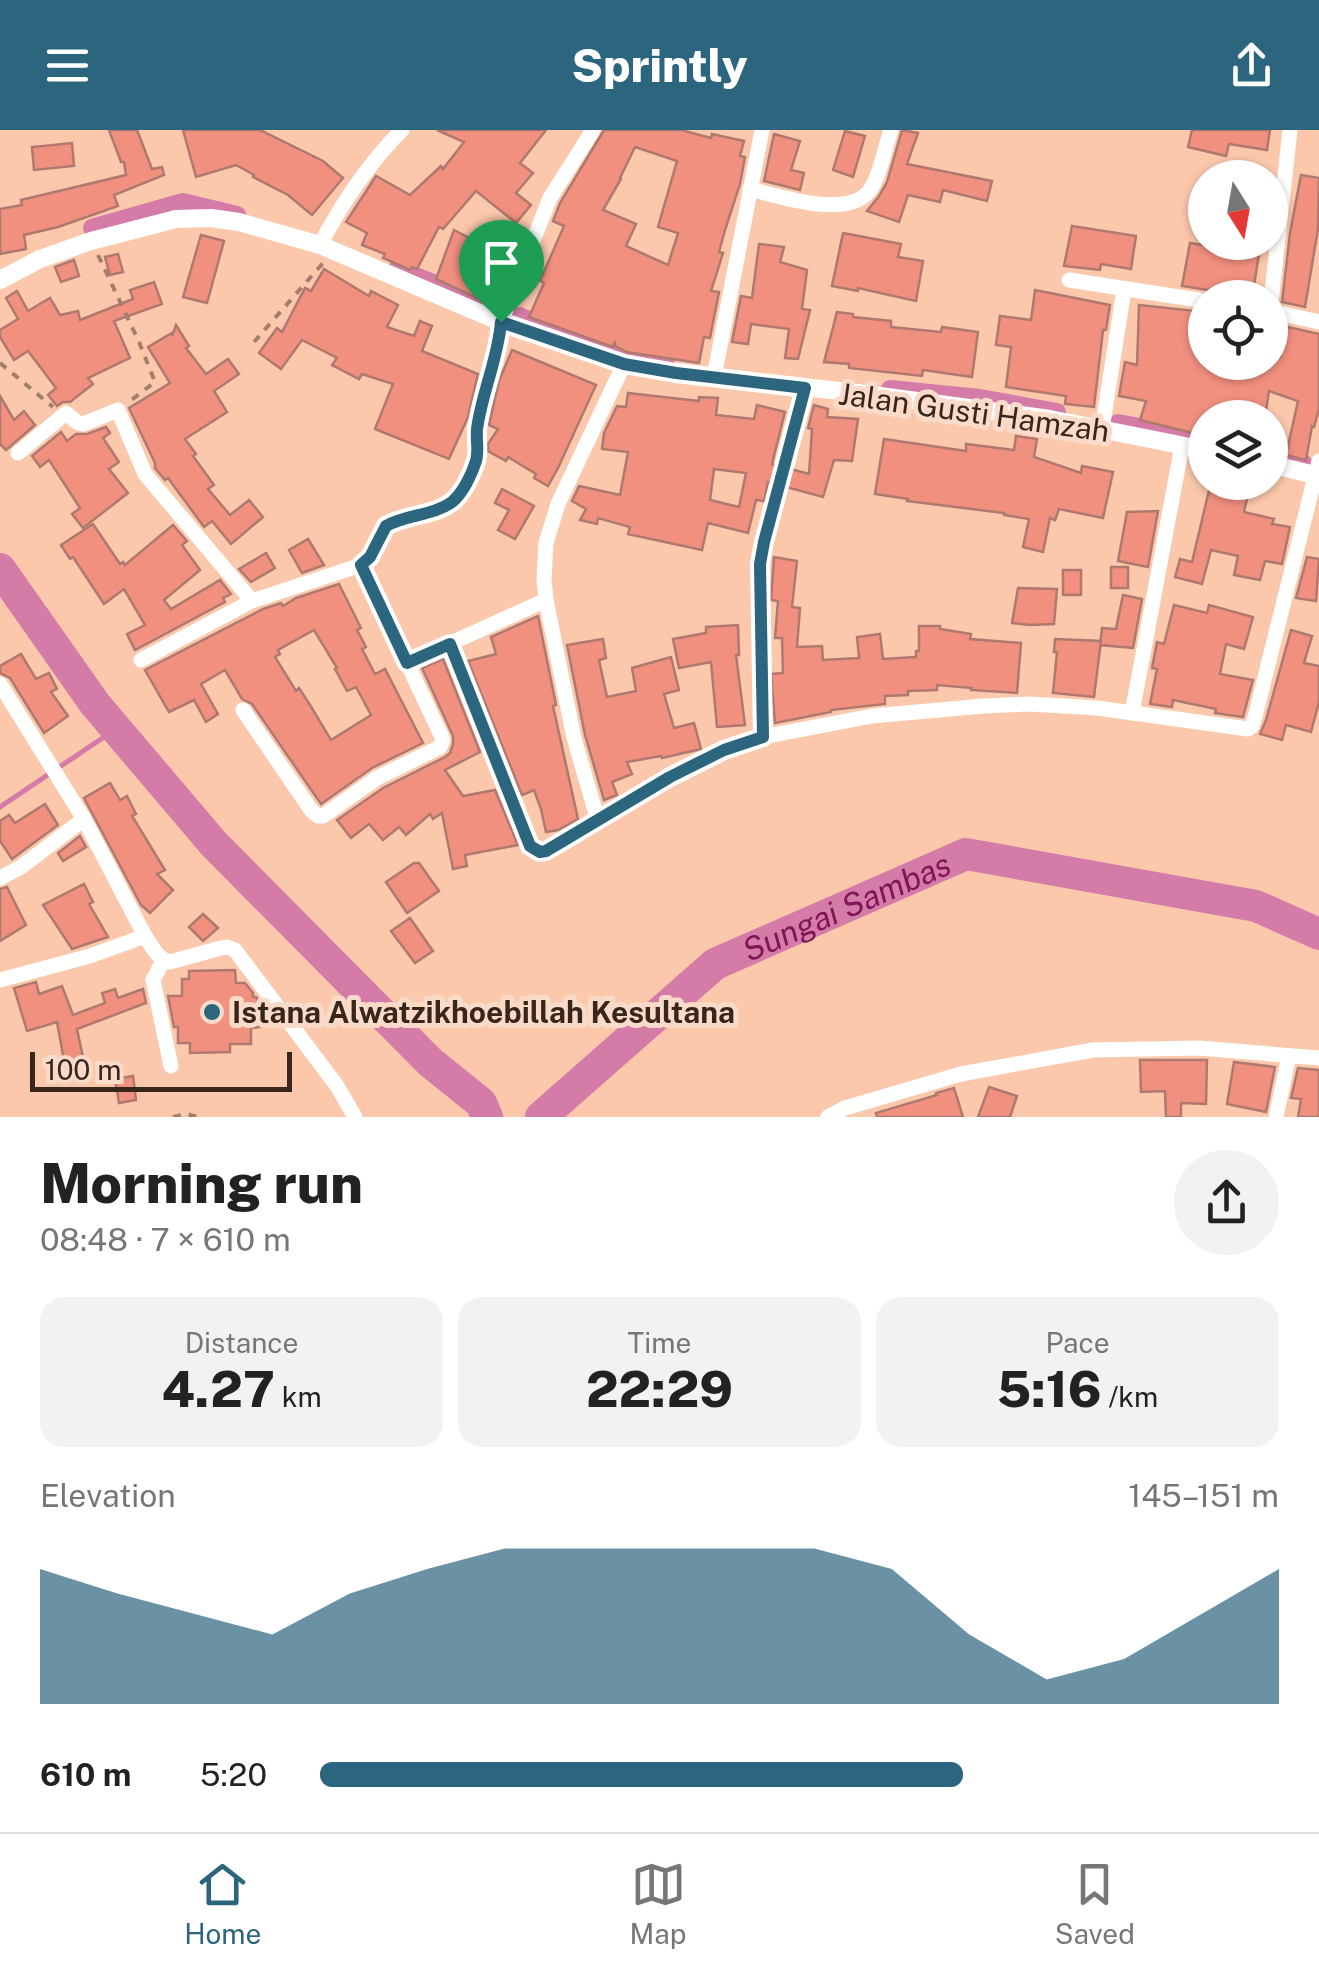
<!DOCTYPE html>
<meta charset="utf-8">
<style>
body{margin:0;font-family:"Public Sans",sans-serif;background:#f2f2f2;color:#222;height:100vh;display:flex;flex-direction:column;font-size:38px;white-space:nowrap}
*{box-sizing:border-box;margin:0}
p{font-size:32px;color:#767676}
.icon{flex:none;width:55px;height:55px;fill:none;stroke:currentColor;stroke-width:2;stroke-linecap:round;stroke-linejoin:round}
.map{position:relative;height:987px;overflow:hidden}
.drawer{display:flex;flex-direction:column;background:#fff;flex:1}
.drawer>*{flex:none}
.needle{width:65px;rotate:169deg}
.fabs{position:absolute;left:1188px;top:30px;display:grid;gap:20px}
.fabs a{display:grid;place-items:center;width:100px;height:100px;border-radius:50%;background:#fff;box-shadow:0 2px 8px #0004;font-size:50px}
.scale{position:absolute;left:30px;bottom:25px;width:262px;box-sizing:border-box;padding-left:10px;border:5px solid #39261b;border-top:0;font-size:28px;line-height:35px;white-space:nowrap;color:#39261b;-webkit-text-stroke:8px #fadac9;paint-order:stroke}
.pin{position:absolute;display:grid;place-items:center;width:85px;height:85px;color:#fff;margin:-102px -42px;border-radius:50% 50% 50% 0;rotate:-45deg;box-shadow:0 0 10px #0007}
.pin .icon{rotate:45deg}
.round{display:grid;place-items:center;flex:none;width:105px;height:105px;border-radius:52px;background:#f2f2f2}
.overview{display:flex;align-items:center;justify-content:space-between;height:170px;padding:0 40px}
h1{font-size:55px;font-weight:800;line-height:75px}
.metrics{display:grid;grid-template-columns:repeat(3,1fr);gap:15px;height:170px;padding:10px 40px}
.metrics div{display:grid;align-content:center;border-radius:25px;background:#f2f2f2;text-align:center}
.metrics b{font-size:50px;font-weight:800}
.metrics small{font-size:28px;font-weight:400}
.metrics p{font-size:28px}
.chart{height:280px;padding:20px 40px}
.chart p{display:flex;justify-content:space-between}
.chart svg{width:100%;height:180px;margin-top:10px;fill:#2c657e;opacity:.7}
ul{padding:0 40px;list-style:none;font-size:32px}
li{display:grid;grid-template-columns:160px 120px 1fr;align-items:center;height:75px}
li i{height:25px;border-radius:12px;background:#2c657e}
header{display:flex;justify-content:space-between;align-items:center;height:130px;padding:0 40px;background:#2c657e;color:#fff;font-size:45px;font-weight:800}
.menu{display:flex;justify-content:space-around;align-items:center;height:140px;border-top:2px solid #e0e0e0;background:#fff;font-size:28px;color:#767676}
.menu a{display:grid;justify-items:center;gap:5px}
.menu .current{color:#2c657e}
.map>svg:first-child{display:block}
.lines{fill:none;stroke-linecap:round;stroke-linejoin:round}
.stream{stroke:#d47ba7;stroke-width:5}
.canal{stroke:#d47ba7;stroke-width:18}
.river{stroke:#d47ba7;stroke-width:32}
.building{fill:#f29080;stroke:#af796f;stroke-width:2.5;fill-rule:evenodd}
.path{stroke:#a37e6a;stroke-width:4;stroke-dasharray:8 8;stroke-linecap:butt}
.minor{stroke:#fff;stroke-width:15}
.tertiary{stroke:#fff;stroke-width:18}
.route-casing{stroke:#fff;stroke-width:20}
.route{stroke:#2c657e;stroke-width:12}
.poi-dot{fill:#2c657e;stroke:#fadac9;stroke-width:4}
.labels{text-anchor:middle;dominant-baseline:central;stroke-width:10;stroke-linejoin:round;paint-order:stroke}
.street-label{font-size:30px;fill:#39261b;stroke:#fadac9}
.poi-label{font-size:30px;font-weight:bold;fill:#39261b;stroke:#fadac9;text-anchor:start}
.water-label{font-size:32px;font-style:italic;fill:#801656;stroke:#fadac9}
</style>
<header><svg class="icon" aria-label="menu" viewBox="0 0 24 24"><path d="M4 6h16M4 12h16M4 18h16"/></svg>Sprintly<svg class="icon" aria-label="share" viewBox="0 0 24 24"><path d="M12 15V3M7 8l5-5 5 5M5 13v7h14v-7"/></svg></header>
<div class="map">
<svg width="1319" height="987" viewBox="0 0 1319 987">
<rect width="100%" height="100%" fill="#fbc8ac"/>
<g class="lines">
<polyline class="stream" points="0,677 116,599"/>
<g class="canal">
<polyline points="92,98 183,72 237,85"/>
<polyline points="397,139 492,176"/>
<polyline points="519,186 549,198 666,234"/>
<polyline points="890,259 980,268 1057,282"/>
<polyline points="1118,293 1205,309"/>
<polyline points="1270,324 1303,333"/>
</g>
<g class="river">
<polyline points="0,439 95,574 213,713 430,932 481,973 487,987"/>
<path id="s1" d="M541,987L715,834L966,724L1256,776L1319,804"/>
</g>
</g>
<g class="building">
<polygon points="109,0 137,0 152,39 162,37 164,45 114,65 118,76 58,97 24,105 26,119 0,124 0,79 22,75 21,70 126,45 124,32 121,32"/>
<polygon points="183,0 260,0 323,31 343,48 312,85 288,65 253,47 254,45 236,35 196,47"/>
<polygon points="437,0 546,0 520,33 533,43 516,63 531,75 516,93 476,61 443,99 439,97 417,139 412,137 410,140 383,128 385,124 362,115 367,103 346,92 376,46 410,65 441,36 443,39 464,12"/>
<path d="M604,0H681L711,8L712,4L744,11L740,26L745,27L740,54L725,100L719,122L723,123L711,161L719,162L710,208L704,207L699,233L627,222L615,216V211L613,217L529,187L544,153L540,151L564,96L553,91L560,73ZM635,17L677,31L658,97L678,103L668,135L626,116L636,94L603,80L621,49L620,48Z"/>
<polygon points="902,0 918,3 907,34 992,51 987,71 943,60 940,72 908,65 899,92 867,81 879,66 887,52"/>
<polygon points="1192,0 1270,0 1267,20 1229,14 1226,26 1188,17"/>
<polygon points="845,1 865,6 853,47 833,40"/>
<polygon points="774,4 800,11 791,40 804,43 800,60 764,51"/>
<polygon points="72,13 74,36 34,40 32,17"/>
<polygon points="1301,45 1319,48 1318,99 1305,177 1282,172 1290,103"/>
<polygon points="1072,96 1136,106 1131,139 1101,134 1100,140 1064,136"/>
<polygon points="454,100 481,114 479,118 510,129 492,175 436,149"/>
<polygon points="843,103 901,114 898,127 923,131 916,171 858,158 858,161 832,156"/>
<polygon points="201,105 224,111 207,173 183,167"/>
<polygon points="1224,112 1261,112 1252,168 1216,168 1208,160 1182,156 1190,113 1223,118"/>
<polygon points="759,114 784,117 780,132 807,140 802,179 810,180 798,229 785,228 789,199 751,194 748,214 732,212 741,166 752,168"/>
<polygon points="118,124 123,142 110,145 105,127"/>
<polygon points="74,130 79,146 61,152 55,137"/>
<polygon points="324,139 369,166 371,161 398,175 387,197 414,206 420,191 432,196 422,221 478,244 468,287 449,329 375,299 393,254 362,244 359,249 332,235 337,228 302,210 281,239 259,223 277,198 282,202 305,158 311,161"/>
<polygon points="154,152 162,174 114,191 130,228 88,248 93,254 70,272 63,272 57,276 48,265 56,258 28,221 14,230 0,207 0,200 18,189 6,168 17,161 28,181 50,168 60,185 78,181 80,190 133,169 130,160"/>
<polygon points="1035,160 1110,175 1106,200 1103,200 1094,277 1065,274 1066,266 1006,257 1011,217 996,215 1000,186 1031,190"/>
<polygon points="1139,175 1205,182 1205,232 1237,232 1257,237 1258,232 1270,232 1270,225 1280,227 1288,197 1319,204 1319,279 1314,297 1312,296 1306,330 1286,325 1298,271 1269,261 1265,288 1221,288 1205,284 1205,306 1140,290 1146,271 1119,266 1125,232 1137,235"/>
<polygon points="837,182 853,184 853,187 891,191 891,197 941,202 942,197 978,202 972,247 923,240 922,246 849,238 849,234 824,232"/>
<polygon points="176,195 189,216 186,218 206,244 228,229 239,244 214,261 227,282 185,309 196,324 193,326 214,355 208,359 230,385 249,370 263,387 231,414 212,391 204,397 168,348 165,350 155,338 155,333 129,278 170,253 148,217 172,203 172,206"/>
<polygon points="512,220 596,255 558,338 548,356 534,348 536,344 508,327 506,331 488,321 488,314 498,299 489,295 499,251"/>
<path d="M628,263L699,271V267L718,268L716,285L754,289L757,275L785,282L772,334L809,344L812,299L808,298L814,275L828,279L827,287L858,289L852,331L834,330L823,367L768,352L764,371L756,370L748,403L708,393L702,420L628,404L630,397L598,388L597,394L580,390L586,379L572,371L579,356L620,365L628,322L602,319L604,303L617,276L626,277ZM714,339L746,343L739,377L710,370Z"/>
<polygon points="0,266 14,290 24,281 35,295 6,320 0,314"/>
<polygon points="106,297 110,303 103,308 119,332 109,339 128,363 83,398 72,384 80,378 49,330 40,337 32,326 61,302 67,311 76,304 87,304"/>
<polygon points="1016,306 1037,309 1034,327 1081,343 1082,336 1113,342 1103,388 1059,379 1055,390 1050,388 1043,422 1023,417 1029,389 1004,385 1004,383 907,371 908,369 875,364 884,309 966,321 966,314 1014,320"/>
<polygon points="1211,352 1233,352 1250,356 1244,382 1274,389 1272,394 1290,397 1282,434 1265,431 1260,450 1234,445 1238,426 1211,420 1202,454 1175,447 1180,429 1192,432"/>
<polygon points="502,359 534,376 515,409 498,400 509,380 495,373"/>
<polygon points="1158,381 1148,437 1118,431 1127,382"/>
<polygon points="93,394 120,434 123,432 125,435 173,395 187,411 182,415 200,440 164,470 171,479 220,450 231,464 223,468 225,472 135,520 127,504 145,495 124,459 104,474 73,427 70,429 61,415"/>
<polygon points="308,409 324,435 302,443 289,420"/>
<polygon points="266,423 275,438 251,452 239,439"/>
<polygon points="774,427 797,431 792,477 800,478 797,517 822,516 823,530 859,528 857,507 880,504 883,529 916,527 916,521 919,521 919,496 940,496 940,499 971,504 970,509 1021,513 1017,563 971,560 972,558 937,555 937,560 908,561 908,565 885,566 885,574 831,580 831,582 775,593 771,544 783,543 782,508 775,508 778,471 771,470"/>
<polygon points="1307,427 1319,429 1316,471 1296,468"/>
<rect x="1111" y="437" width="17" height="21"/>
<rect x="1063" y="440" width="18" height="25"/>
<path d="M339,454L361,498L357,500L366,517L362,519L375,544L385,539L423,613L372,638L321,674L252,574L242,569L225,540L201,554L218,584L206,592L194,570L169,582L145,540L263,479L281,473L283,476L296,468ZM314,500L337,538L335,539L347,561L356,557L371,585L331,610L310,575L299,558L296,561L275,527L280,524L278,520Z"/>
<polygon points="1018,458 1057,459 1054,494 1030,495 1012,493"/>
<polygon points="1123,465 1142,469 1133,518 1100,515 1102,498 1116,499"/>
<polygon points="1174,475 1207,483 1209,475 1253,487 1244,519 1226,514 1220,544 1253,550 1243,587 1215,583 1216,579 1173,570 1172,577 1150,574 1157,539 1152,538 1157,512 1164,514"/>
<polygon points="538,486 556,575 553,576 578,689 558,700 546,702 541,679 534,660 522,665 468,531 496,524 491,507"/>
<polygon points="738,495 739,525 736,525 745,595 717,597 711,532 679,538 673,509 706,503 706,497"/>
<polygon points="1291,500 1312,506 1304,533 1319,536 1319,572 1311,602 1286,595 1282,610 1260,604 1266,590"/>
<polygon points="603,509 606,528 599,530 607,567 636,561 632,538 671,527 679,560 664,564 674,598 694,593 701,619 662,628 661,626 627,632 632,644 612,652 617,665 604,670 585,605 567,515"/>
<polygon points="1055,509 1101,511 1094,567 1053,563 1057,522 1054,522"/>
<polygon points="21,524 36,549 49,543 57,559 51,562 68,586 44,603 10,548 0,543 0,536"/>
<polygon points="443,529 480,622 445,640 463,666 495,660 518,715 465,725 467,736 453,739 442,683 433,689 430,684 406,705 399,697 383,710 369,694 351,708 337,690 383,658 445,627 450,623 453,614 453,606 422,538"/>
<polygon points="110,653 120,670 127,666 136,684 132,686 165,740 157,744 173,760 150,783 141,775 84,668"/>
<polygon points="45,674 58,695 12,729 0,711 0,691 9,685 15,693"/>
<polygon points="80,706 86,717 63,731 58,723"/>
<polygon points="414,733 419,733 439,761 407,783 386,752"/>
<polygon points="84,754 93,772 89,774 108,807 72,819 43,775"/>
<polygon points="7,757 26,795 0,811 0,759"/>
<polygon points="203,784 218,798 203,811 189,797"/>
<polygon points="410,788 433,821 415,833 391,801"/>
<polygon points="235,840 236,853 245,853 253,863 253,867 256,867 260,872 260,897 251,898 251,914 230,914 230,922 190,923 190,913 178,913 178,897 174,897 168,866 182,866 182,849 189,849 189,841"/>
<polygon points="36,852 39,864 62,856 73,885 105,873 102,863 115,859 118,868 143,859 146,873 77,899 84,932 65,936 57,892 27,901 14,858"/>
<polygon points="1140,930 1207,930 1206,974 1181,973 1181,987 1166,987 1165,961 1141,962"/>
<polygon points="1234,932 1275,937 1266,982 1227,974"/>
<polygon points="1298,938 1319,940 1319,987 1298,987 1301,969 1291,968"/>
<polygon points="133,946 136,970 119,973 115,949"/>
<polygon points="989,957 1017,966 1010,987 978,987"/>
<polygon points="954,958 963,987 877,987 876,983 937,965 936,963"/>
</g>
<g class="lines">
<g class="path">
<polyline points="98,125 139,212 155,252 130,271"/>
<polyline points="254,212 323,133"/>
<polyline points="0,233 53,277"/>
<polyline points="763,592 760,434 764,413 801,272"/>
<polyline points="173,987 187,984 197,987"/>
</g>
<g class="minor">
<path d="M750,59C778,66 849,90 870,60C880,46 885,17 891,0"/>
<path d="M320,115C342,73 369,33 402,0"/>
<polyline points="1069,150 1205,171"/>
<polyline points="1270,181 1290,0"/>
<polyline points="1270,181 1319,192"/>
<polyline points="714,247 762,0"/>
<polyline points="1102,299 1124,160"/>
<polyline points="18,323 66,283 78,293 83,294 118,280 145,344 252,471"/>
<polyline points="449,514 530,716 540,722 598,691 670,647 724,620 763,607 872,586 984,576 1030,574 1097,578 1248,599 1252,596 1255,587 1319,331"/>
<polyline points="141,530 252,471 361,435 370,427 386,396 445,376 454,370 461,362 477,328 477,297 489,246 499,216 501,192 550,68 593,0"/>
<polyline points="407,533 546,470"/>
<polyline points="0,554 84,689 145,806 90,826 0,850"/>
<polyline points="243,580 311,680 318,686 323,686 377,648 440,617 443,610 441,605 361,435"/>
<polyline points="1132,583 1182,316"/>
<polyline points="598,691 574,608 546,470 544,449 546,413 558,374 624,234"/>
<polyline points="0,748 21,737 84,689"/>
<path d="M145,806C152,816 157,829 170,832L221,818L227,817L235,820L337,956L355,987"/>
<polyline points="163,831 153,850 171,936"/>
<polyline points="828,987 845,978 961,944 1093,920 1199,918 1319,928"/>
<polyline points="1276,987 1289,926"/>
</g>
<g class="tertiary">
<polyline points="0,150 40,129 91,111 176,89 211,88 239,92 320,115 501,192 624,234 676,243 858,263 1050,289 1205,320"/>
<polyline points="1270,334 1319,346"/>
</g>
</g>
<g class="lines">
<defs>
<path id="route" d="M501,192L624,234L676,243L805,258L764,412L760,434L763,607L724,620L670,647L546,721L540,722L530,716L450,514L407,533L361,435L370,427L386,396C407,384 433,386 452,372C463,363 472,344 476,331C479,321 476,310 477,299C482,262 498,229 501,192Z"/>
</defs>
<use href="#route" class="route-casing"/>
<use href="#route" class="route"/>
</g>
<circle class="poi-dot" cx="212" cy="882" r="10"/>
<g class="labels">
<g class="street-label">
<text transform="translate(974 282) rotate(8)">Jalan Gusti Hamzah</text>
</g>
<g class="poi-label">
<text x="232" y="882">Istana Alwatzikhoebillah Kesultana</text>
</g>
<g class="water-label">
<text stroke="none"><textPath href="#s1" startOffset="375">Sungai Sambas</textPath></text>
</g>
</g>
</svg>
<div class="fabs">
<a><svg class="needle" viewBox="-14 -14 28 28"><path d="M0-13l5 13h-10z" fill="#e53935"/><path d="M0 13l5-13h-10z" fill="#767676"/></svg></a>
<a><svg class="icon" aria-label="locate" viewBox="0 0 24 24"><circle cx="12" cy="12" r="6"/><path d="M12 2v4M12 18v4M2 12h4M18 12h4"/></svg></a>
<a><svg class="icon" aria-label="layers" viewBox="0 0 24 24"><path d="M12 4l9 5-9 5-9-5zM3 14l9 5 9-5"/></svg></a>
</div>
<div class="scale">100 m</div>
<div class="pin" style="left:501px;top:192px;background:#1e9e55"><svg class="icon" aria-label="arrive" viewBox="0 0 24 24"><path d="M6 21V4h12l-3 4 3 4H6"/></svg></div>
</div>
<section class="drawer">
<div class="overview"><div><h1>Morning run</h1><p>08:48 · 7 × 610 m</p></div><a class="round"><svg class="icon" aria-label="share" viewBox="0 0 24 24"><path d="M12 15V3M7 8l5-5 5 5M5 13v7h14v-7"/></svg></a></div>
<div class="metrics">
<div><p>Distance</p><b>4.27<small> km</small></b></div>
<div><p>Time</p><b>22:29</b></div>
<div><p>Pace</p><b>5:16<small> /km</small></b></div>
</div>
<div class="chart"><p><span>Elevation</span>145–151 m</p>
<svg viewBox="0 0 160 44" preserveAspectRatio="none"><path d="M0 44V11L10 17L20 22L30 27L40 17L50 11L60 6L70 6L80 6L90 6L100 6L110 11L120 27L130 38L140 33L150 22L160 11V44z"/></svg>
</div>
<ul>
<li><b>610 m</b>5:20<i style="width:67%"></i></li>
</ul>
</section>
<nav class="menu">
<a class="current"><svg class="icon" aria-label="home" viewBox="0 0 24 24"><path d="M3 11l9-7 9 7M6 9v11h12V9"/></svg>Home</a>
<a><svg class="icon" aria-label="map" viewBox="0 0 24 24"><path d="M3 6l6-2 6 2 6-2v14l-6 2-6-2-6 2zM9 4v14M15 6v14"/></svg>Map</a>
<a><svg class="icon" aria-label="saved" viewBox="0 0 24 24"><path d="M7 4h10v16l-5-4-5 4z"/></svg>Saved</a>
</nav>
